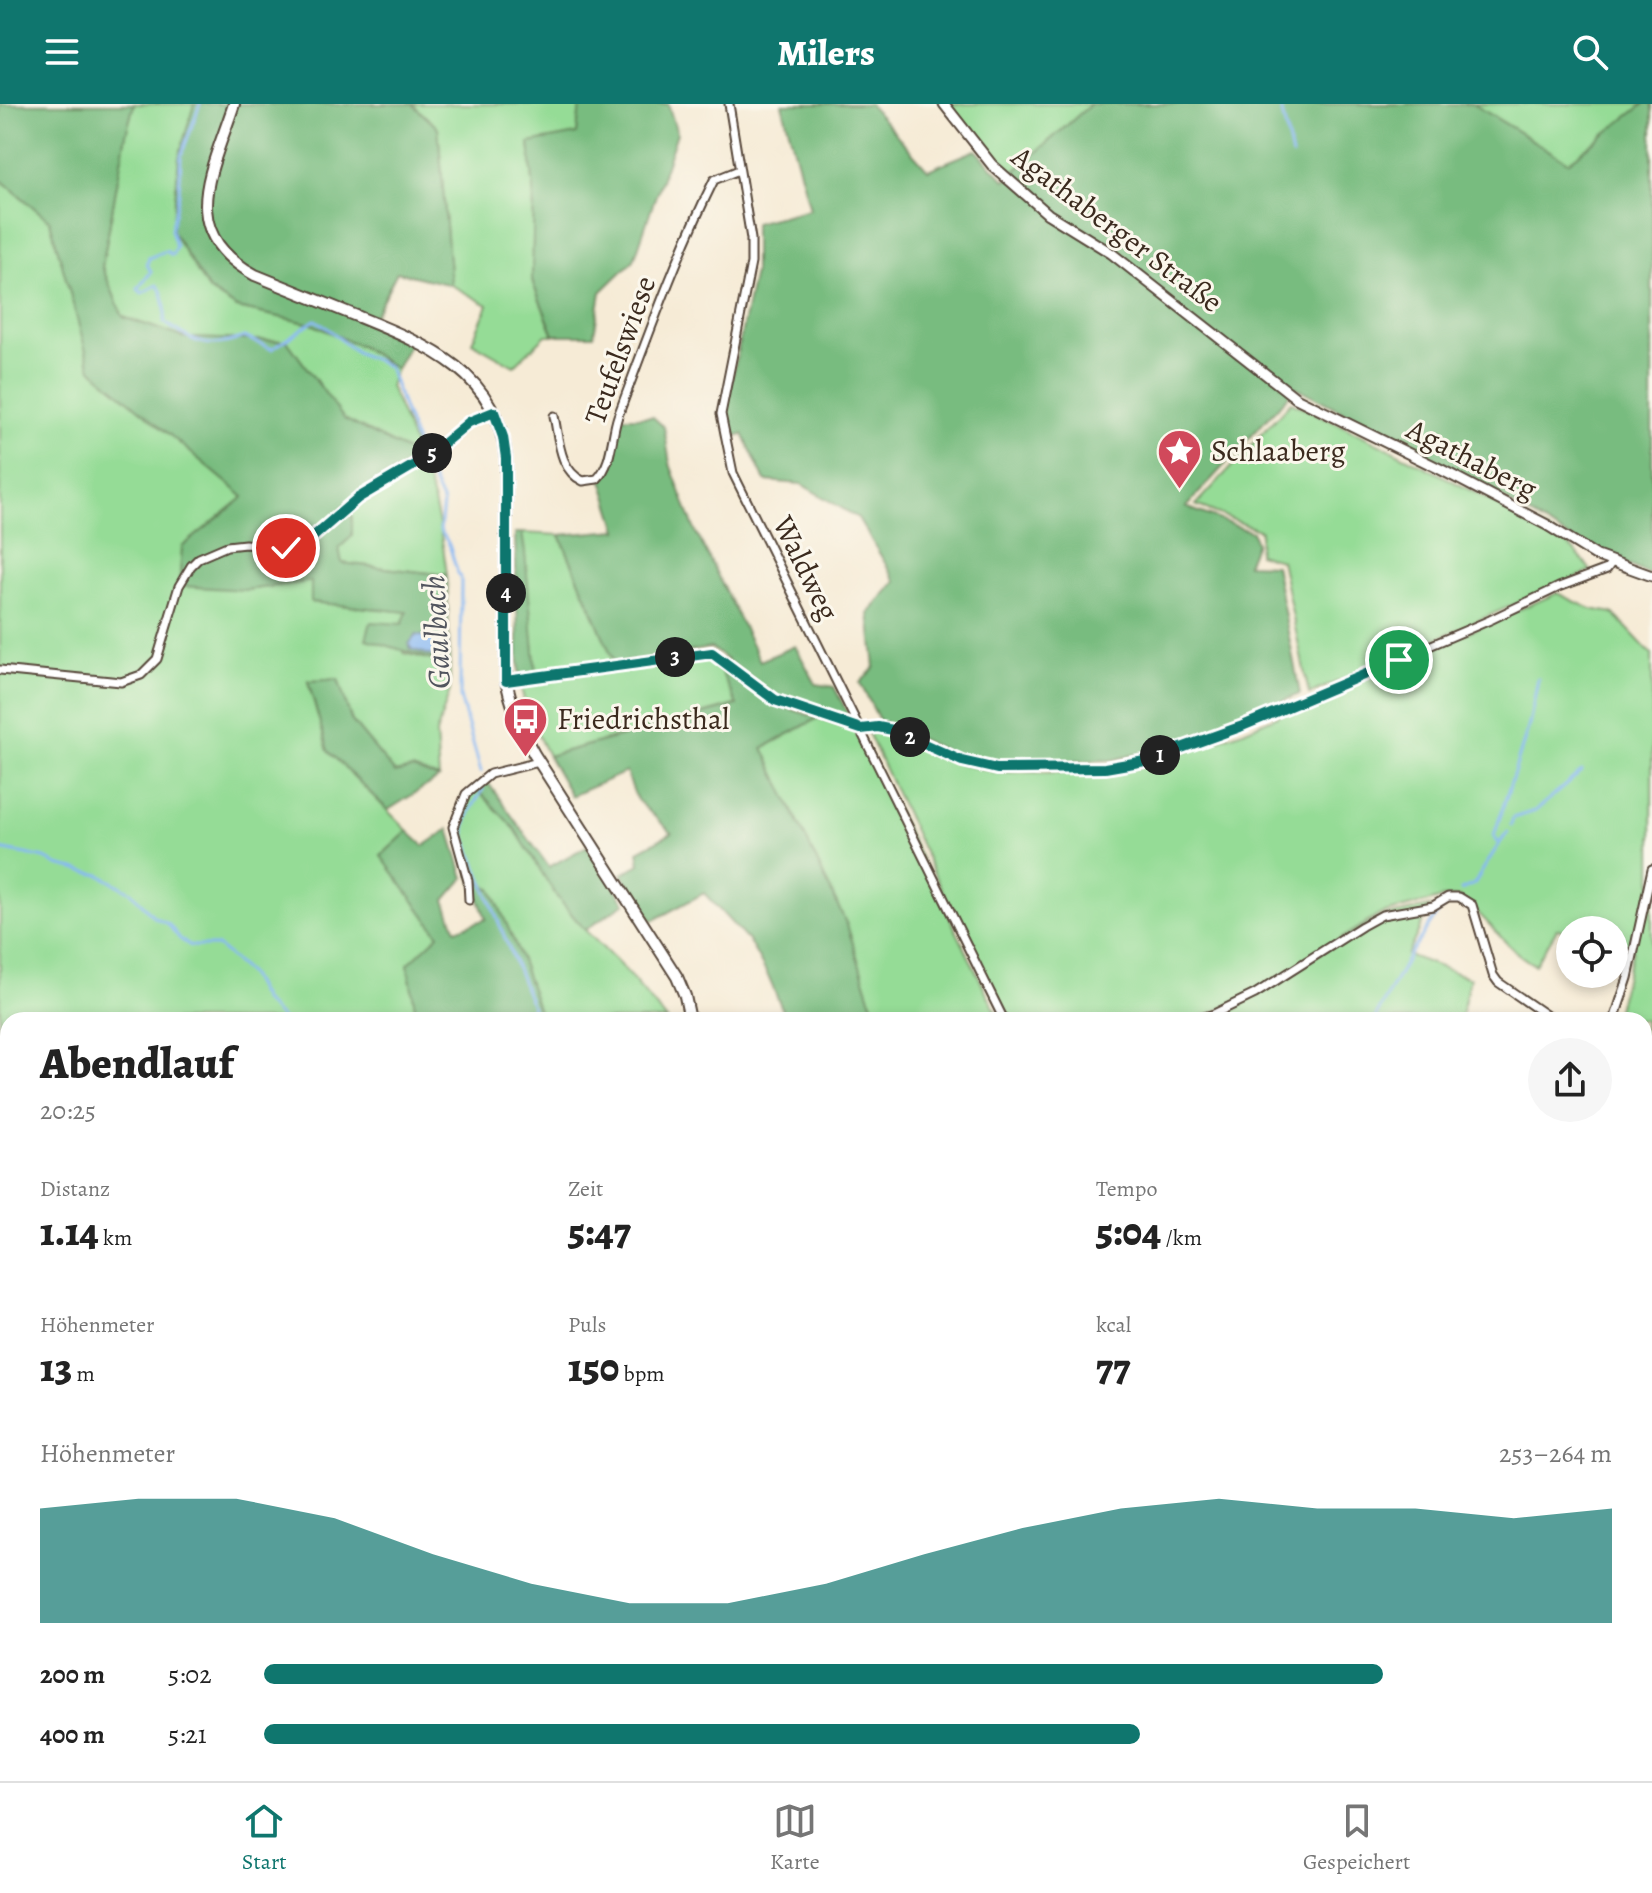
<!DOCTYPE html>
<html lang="de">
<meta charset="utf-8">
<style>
body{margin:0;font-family:Alegreya,serif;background:#f6f6f6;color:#222;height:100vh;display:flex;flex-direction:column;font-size:30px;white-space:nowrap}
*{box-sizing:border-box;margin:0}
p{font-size:26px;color:#767676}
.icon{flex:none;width:44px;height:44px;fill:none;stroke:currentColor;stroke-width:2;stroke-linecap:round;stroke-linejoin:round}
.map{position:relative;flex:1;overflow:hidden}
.side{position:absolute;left:0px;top:908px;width:1652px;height:770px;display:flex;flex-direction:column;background:#fff;border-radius:24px 24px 0 0;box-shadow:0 4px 12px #0003}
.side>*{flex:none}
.controls{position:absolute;left:1556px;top:812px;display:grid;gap:16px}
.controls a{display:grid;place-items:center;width:72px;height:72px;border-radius:50%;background:#fff;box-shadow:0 4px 12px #0003;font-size:40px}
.pin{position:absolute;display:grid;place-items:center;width:68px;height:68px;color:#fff;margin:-34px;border:4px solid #fff;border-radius:50%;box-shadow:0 2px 8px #0007}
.km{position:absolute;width:40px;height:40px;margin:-20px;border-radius:50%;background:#222;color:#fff;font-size:22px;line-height:40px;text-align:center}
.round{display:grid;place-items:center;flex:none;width:84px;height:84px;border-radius:42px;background:#f6f6f6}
.summary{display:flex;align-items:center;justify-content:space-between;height:136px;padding:0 40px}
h1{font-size:44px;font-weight:800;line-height:60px}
.stats{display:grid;grid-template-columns:repeat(3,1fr);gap:12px;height:136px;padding:8px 40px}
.stats div{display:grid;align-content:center}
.stats b{font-size:40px;font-weight:800}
.stats small{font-size:22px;font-weight:400}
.stats p{font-size:22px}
.chart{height:224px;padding:16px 40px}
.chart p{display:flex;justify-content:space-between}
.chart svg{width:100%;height:144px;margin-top:8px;fill:#0f766e;opacity:.7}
ul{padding:0 40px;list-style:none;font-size:26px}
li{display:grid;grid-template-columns:128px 96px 1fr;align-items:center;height:60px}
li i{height:20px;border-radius:10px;background:#0f766e}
header{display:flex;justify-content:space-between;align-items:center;height:104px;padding:0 40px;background:#0f766e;color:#fff;font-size:36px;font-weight:800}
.dock{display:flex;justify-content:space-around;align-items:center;height:112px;border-top:2px solid #e0e0e0;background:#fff;font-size:22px;color:#767676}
.dock a{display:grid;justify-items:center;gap:4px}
.dock .on{color:#0f766e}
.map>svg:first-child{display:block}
.green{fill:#95dc96;stroke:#68835a;stroke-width:2}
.forest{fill:#78bc7f;stroke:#5a734e;stroke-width:2}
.water{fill:#87b8f3;stroke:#617188;stroke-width:2}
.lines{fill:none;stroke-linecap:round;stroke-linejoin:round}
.stream{stroke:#87b8f3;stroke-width:3}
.minor-casing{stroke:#57473a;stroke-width:11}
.tertiary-casing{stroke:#57473a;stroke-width:13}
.secondary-casing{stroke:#57473a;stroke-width:14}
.minor{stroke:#fff;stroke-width:7}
.tertiary{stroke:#fff;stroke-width:9}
.secondary{stroke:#fff;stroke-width:10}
.route-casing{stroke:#fff;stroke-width:16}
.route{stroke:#0f766e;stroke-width:10}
.labels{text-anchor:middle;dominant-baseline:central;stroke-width:6;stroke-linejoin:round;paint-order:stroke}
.street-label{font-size:30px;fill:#3b2a1e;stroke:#fbf7ec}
.poi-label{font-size:30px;fill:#3b2a1e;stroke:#fbf7ec;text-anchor:start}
.water-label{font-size:32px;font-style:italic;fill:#52555e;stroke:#fbf7ec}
</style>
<header><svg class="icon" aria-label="menu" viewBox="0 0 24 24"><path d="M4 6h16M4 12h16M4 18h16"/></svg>Milers<svg class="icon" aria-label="search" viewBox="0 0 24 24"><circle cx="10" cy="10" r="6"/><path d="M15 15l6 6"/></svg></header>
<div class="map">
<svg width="1652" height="1677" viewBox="0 0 1652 1677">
<rect width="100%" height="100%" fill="#fbf7ec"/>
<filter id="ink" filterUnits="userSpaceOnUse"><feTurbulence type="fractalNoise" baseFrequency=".0125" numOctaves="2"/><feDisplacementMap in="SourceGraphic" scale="16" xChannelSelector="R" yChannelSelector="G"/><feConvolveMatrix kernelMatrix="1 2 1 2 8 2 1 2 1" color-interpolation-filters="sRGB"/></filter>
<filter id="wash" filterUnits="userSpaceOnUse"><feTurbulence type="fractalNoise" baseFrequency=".006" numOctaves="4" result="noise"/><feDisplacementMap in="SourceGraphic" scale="32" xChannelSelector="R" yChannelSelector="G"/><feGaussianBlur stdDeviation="1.8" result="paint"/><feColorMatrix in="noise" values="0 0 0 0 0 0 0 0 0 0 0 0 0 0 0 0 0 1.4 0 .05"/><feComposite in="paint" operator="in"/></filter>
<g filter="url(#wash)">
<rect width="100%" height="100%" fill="#f6ebd6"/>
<g class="green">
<polygon points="134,0 194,0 172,127 208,186 237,204 312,220 362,243 396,265 390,282 419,353 344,315 287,237 185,234 123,213 102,163 126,30"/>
<polygon points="412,0 580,0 577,30 529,39 534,87 532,177 554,231 546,231 514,262 472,238 488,201 451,181 438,24"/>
<polygon points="948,0 1091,0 1010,72 982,43"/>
<polygon points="1473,0 1644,0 1568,58"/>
<polygon points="0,75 50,117 91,265 244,393 182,443 246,486 312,477 311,498 408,508 403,520 404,549 450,561 450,586 436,630 439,674 412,665 395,669 352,617 338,575 308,578 328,647 408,727 381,752 439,831 408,860 417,916 8,916 8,1376 0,1376"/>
<path d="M1291,298C1357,328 1421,360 1485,394C1522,413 1569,431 1591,467L1309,590L1281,456L1258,450L1261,427L1196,401Z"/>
<path d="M422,361C436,397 442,432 447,471L341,459L339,444L352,432V406Z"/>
<polygon points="522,429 560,431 615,560 536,569"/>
<path d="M1557,489L1591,505L1613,509L1652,551V963L1644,958V916H1614L1633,845L1614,840V826H1570V828L1557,825L1535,861C1503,844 1488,812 1459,793L1443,794L1381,810L1254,888L1212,909L1187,916H1008L946,795L868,629L882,628L952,658L995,668L1100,669L1137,664L1243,627Z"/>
<polygon points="707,551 714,553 738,600 548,652 527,609 520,579"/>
<polygon points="818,614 858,626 1000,916 877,916 847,821 763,644"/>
<path d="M476,684L515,725L557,793L585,826L626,867L667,916H542L516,842L492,786L471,774C460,734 449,721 476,684Z"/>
<polygon points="1430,803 1407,851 1470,874 1460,916 1203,916 1217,912 1363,823 1382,813"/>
<polygon points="1644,1042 1652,1042 1652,1209 1644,1218"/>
<polygon points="1652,1407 1652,1662 1644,1655 1644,1409"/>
<polygon points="135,1670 1127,1670 1125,1677 442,1677 437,1675 131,1677"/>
<polygon points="1304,1670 1396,1670 1400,1677 1304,1677"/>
<polygon points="1528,1670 1564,1670 1568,1677 1531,1677"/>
</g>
<g class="forest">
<polygon points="0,0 134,0 126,30 102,163 123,213 185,234 287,237 344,315 419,353 356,391 331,414 352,406 352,432 339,444 342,459 447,471 450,561 366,535 371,518 402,520 407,508 311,498 311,477 246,486 179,482 182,443 244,393 91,265 50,117 0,75"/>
<polygon points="194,0 412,0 438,24 451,181 397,168 373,214 410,239 396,265 362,243 312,220 237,204 209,186 172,127 179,53"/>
<polygon points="580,0 668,0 677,29 634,156 601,188 594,231 554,231 532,177 534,87 529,39 577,30"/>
<polygon points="782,0 869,0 928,66 976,46 1005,76 1091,0 1473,0 1568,58 1644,0 1652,0 1652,472 1573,436 1442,360 1296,283 1186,403 1252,428 1256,439 1247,460 1275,461 1300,590 1168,643 1112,656 991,660 946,647 879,616 860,579 875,563 869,509 896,477 858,414 801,380 765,377 743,330 728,334 725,309 754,168 754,119 810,105"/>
<path d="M622,313H653L664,323L670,360L694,424L760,557L795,542L816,580L834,583L853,619L777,594L711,544L615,560L560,431L618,426L602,376C612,356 614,334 622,313Z"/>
<polygon points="515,429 522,429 525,448 536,569 519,571"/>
<polygon points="714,553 752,585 773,599 818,614 763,644 847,821 877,916 787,916 768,872 750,839 704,789 652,817 622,770 640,760 638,747 672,729 637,696 626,668 571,692 548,652 737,601"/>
<polygon points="338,575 351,616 395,669 412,665 439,674 388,706 328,647 308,577"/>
<polygon points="486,676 549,763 587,742 625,799 585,826 557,793 515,725 476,684"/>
<polygon points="449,725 464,774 445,796 456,826 486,815 471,774 492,786 516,842 542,916 417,916 408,860 439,831 381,752 408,727 424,742"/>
<polygon points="1652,1209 1652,1407 1644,1409 1644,1218"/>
<polygon points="1396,1670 1528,1670 1531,1676 1400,1677"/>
</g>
<polygon class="water" points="416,531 445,536 449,540 445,556 411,545 409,540"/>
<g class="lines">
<g class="stream">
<path d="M200,0L181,52L179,89L171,126L176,143L172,151L166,147L149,154L147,160L151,168L138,185L142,189L157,181C164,188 167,207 164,218C193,239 210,247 244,233L272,245L315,216C332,225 340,237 355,247C366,255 378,254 389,264L420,350L443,399L440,427C454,441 451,459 461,475L460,593L481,668"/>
<polyline points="1280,0 1292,52"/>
<path d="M483,685C475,700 462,715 465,733L532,902L530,908L533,916"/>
<polyline points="1511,721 1513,714 1535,707 1582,667"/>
<polyline points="1499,740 1508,728"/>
<polyline points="0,745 45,754 57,761 100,771 131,788 154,813 168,820 180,835 191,842 217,842 221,845 249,870 264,898 283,916"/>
<polyline points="1461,786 1474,780 1499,740 1494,732 1529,621 1538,575"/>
<polyline points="1374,916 1409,851 1444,800"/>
<polyline points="1480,1670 1484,1677"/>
</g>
</g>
</g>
<g filter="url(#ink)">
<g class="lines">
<defs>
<g id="minor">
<polyline points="729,0 751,135 751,159 721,310 733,369 1004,916"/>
<path d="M554,312C559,335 559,366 583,377L597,375C613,359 611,332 618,312C648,232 677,151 714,76L739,66"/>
<polyline points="0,566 121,578 141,571 157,555 179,482 191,462 199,454 227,442 245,440 286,444 300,440 314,432 358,394 426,354 469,318 494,308"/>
<polyline points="506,577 712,549 775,596 861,625 878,623 893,626 962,657 997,665 1105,664 1145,657 1240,623 1490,516 1559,483 1607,465 1612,458"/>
<polyline points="469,796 468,777 453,723 466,690 490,670 539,658"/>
<polyline points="1195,916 1214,910 1255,890 1362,822 1382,811 1433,802 1448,793 1459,793 1472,801 1493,871 1498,878 1553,916"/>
<polyline points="1614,916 1628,874 1652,765"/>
<polyline points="1644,959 1652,964"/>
<polyline points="0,1627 8,1630"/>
</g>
<polyline id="tertiary" points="944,0 992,61 1048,110 1111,149 1296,294 1440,365 1547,421 1597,452 1652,472"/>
<g id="secondary">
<path d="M234,0C212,68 175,127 255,171C289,185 324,199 359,213C428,241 498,269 506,354V577C512,603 520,626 534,650L677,873L685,892L690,916"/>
<polyline points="1587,1670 1589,1677"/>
</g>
</defs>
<use href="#minor" class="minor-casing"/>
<use href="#tertiary" class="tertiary-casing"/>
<use href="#secondary" class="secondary-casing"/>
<use href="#minor" class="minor"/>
<use href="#tertiary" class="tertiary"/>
<use href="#secondary" class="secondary"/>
</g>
</g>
<g class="lines" filter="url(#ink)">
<defs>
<polyline id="route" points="286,444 314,432 358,394 426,354 469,318 494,308 503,333 506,354 506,577 712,549 775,596 861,625 878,623 893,626 962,657 997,665 1105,664 1145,657 1240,623 1399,556"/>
</defs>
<use href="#route" class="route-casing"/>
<use href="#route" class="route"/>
</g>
<defs>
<symbol id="sight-pin" viewBox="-11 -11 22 30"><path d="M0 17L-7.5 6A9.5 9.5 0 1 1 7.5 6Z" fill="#d1495b" stroke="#fbf7ec"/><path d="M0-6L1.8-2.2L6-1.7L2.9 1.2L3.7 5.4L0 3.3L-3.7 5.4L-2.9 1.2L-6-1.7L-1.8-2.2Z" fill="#fff"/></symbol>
<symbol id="bus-pin" viewBox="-11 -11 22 30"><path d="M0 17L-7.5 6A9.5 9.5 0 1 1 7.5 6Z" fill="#d1495b" stroke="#fbf7ec"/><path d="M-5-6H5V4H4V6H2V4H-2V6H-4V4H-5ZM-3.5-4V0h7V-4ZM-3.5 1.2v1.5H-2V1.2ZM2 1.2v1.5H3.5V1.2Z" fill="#fff"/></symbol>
</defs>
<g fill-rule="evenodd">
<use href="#sight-pin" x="1154" y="322" width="51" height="69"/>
<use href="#bus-pin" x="500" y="590" width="51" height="69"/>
</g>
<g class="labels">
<g class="street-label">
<text transform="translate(1117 125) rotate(37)">Agathaberger Straße</text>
<text transform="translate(620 246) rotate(-70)">Teufelswiese</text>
<text transform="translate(1472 355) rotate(27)">Agathaberg</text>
<text transform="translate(806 464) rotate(64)">Waldweg</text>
</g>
<g class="poi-label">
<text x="1211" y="347">Schlaaberg</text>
<text x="557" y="615">Friedrichsthal</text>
</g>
<g class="water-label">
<text transform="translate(436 528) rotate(-93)">Gaulbach</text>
</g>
</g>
</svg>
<div class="controls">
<a><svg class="icon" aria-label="locate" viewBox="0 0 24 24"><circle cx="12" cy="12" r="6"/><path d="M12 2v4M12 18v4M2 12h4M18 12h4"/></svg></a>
</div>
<div class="pin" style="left:1399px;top:556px;background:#1e9e55"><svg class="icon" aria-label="arrive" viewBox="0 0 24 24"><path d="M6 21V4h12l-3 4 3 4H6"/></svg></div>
<div class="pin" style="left:286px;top:444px;background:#d93025"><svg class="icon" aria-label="check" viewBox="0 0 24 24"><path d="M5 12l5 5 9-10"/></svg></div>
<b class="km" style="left:1160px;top:651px">1</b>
<b class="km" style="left:910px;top:633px">2</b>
<b class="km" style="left:675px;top:553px">3</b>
<b class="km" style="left:506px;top:489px">4</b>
<b class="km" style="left:432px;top:349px">5</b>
<section class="side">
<div class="summary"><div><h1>Abendlauf</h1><p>20:25</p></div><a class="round"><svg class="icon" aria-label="share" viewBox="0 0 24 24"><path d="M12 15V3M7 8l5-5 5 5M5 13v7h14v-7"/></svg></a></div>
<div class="stats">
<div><p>Distanz</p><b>1.14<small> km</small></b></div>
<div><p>Zeit</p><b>5:47</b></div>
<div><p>Tempo</p><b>5:04<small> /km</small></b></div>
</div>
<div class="stats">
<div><p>Höhenmeter</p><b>13<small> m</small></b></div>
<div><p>Puls</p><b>150<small> bpm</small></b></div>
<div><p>kcal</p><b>77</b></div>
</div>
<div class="chart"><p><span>Höhenmeter</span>253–264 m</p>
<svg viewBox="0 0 160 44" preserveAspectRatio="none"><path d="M0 44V9L10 6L20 6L30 12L40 23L50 32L60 38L70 38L80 32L90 23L100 15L110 9L120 6L130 9L140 9L150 12L160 9V44z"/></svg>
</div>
<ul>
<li><b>200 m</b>5:02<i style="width:83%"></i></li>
<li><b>400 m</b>5:21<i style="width:65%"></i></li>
</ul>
</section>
</div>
<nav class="dock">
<a class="on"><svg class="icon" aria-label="home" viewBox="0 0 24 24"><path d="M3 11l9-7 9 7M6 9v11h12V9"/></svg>Start</a>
<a><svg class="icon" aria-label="map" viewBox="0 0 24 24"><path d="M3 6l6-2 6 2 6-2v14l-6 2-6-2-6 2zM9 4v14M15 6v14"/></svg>Karte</a>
<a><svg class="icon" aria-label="saved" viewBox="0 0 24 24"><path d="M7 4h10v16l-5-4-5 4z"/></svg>Gespeichert</a>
</nav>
